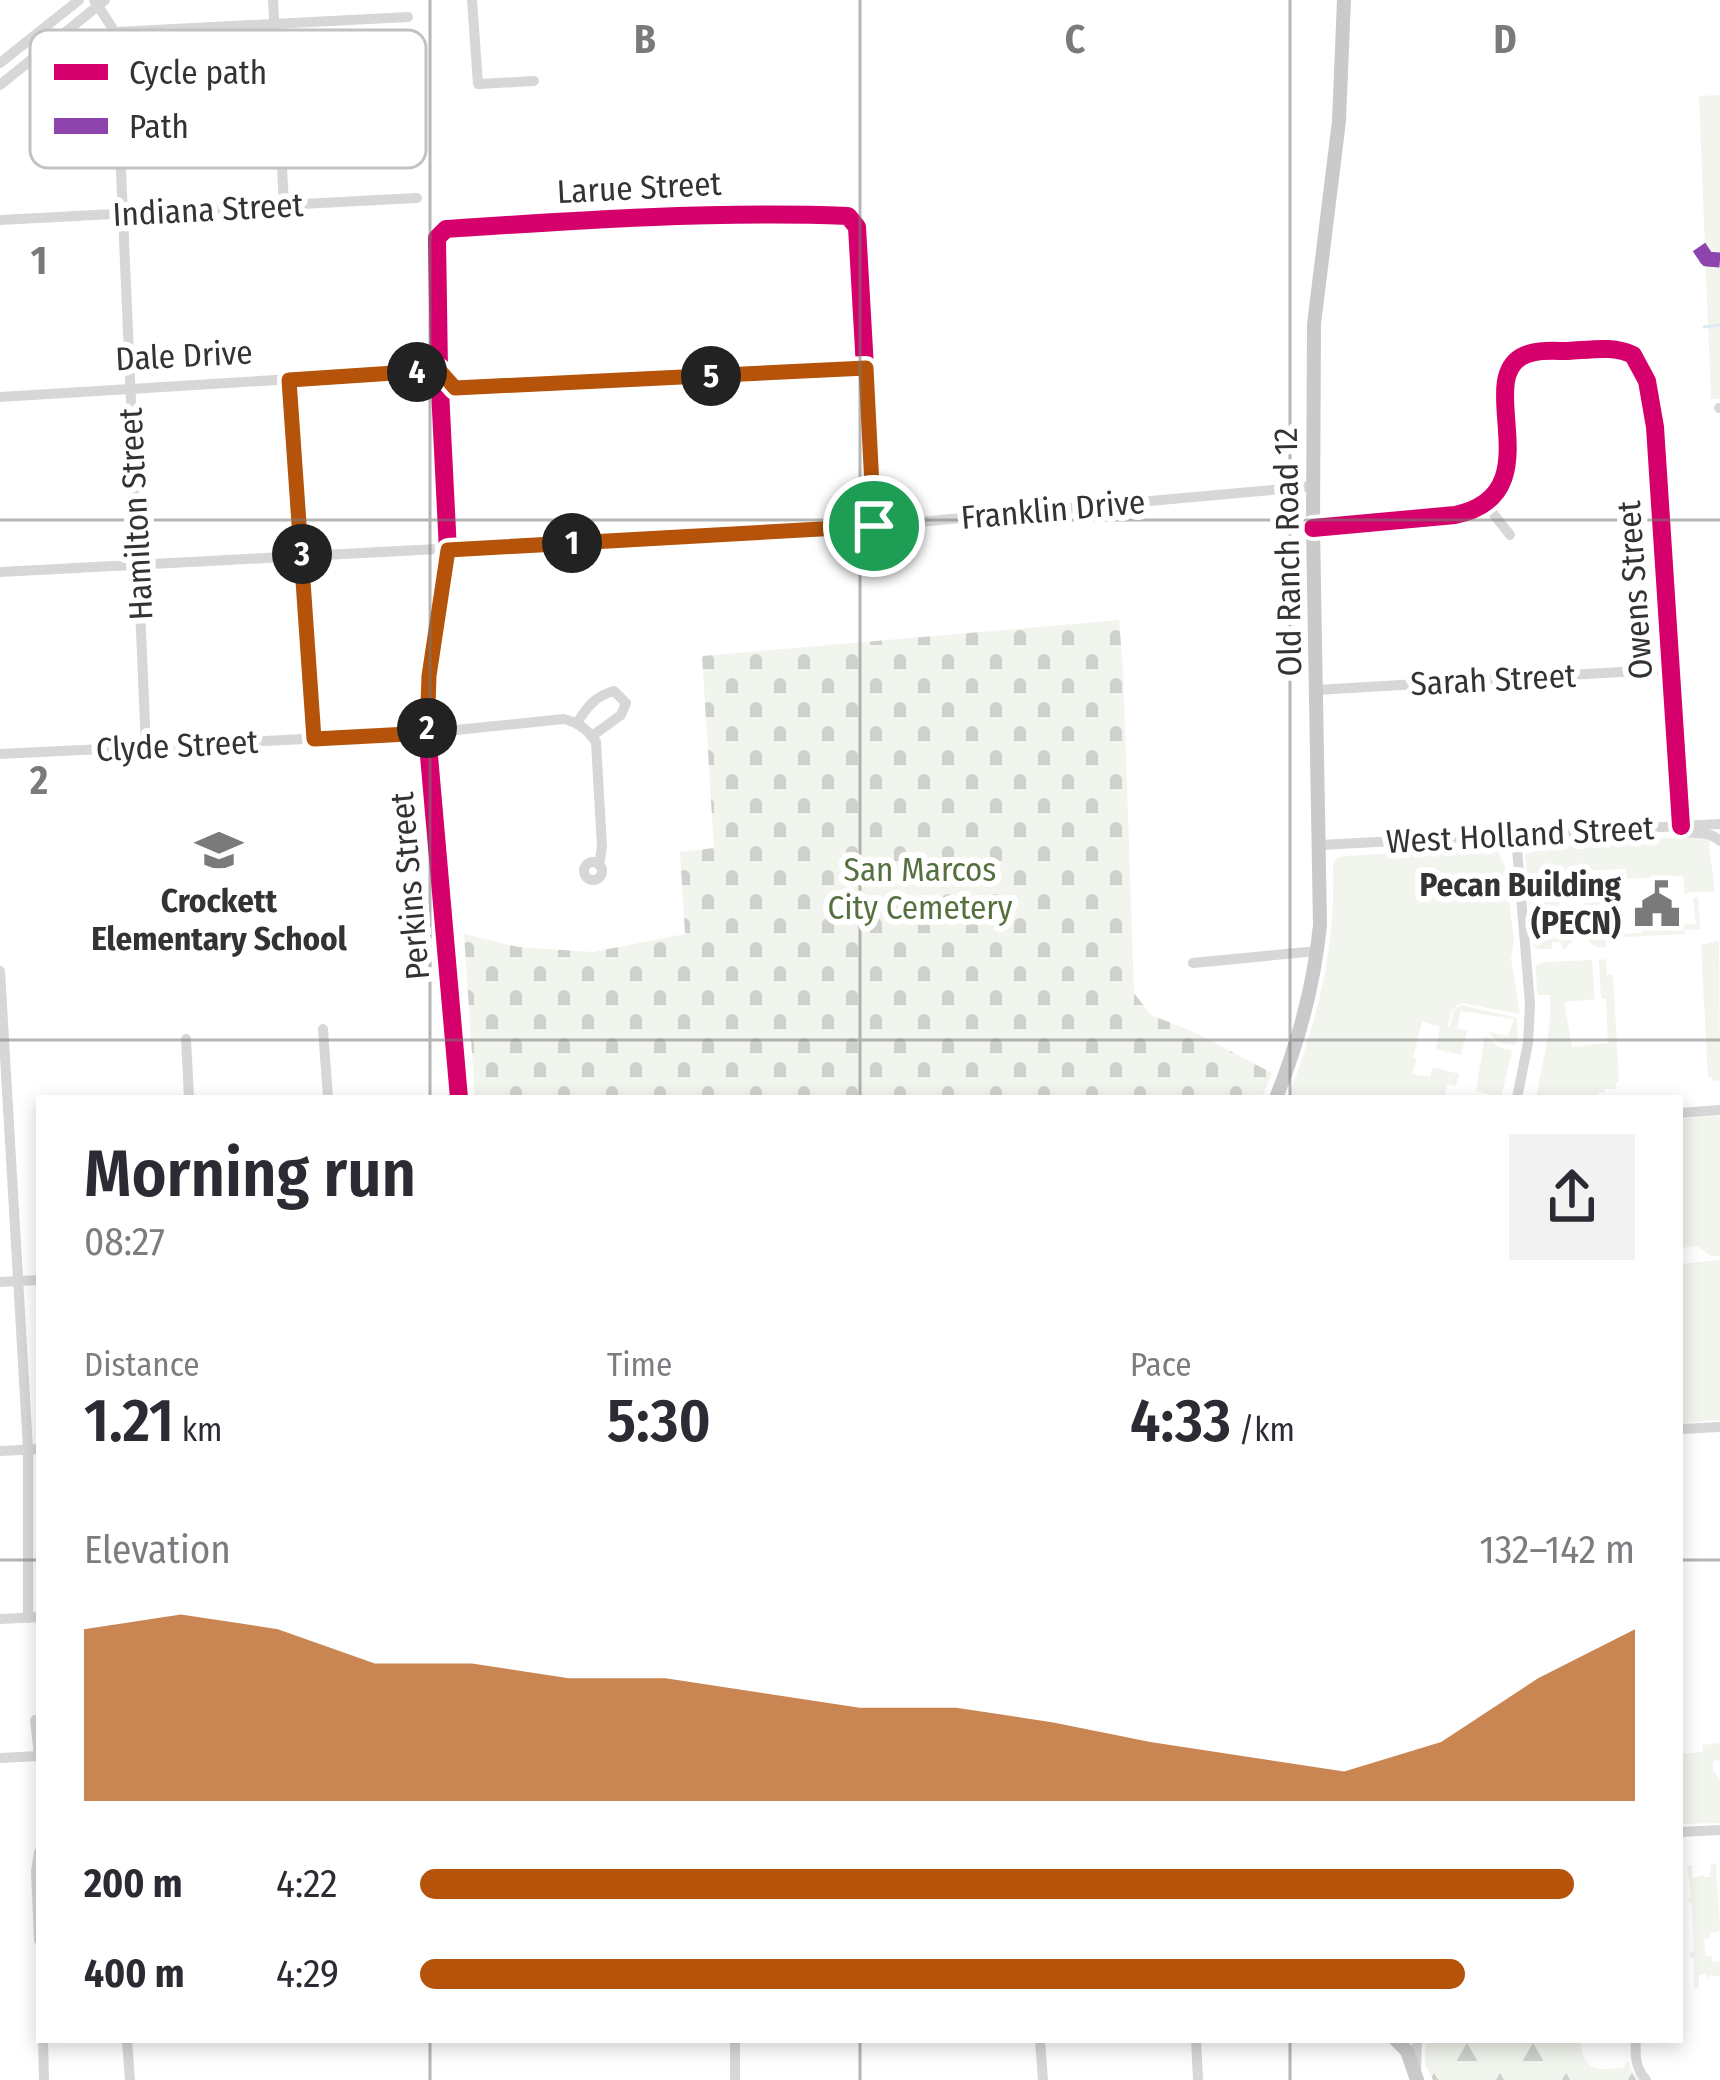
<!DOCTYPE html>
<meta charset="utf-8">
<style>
body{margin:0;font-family:"Fira Sans Condensed",sans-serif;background:#f2f2f3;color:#2b2b33;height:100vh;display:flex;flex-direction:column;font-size:45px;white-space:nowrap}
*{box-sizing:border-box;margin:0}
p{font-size:39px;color:#7c7c81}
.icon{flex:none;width:66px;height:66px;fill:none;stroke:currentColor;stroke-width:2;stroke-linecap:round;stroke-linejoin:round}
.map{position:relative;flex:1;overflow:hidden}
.side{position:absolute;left:36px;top:1095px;width:1647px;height:948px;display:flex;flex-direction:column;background:#fff;border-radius:0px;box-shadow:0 6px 18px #0003}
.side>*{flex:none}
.pin{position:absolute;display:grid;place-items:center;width:102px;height:102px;color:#fff;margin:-51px;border:6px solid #fff;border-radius:50%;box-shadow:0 3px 12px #0007}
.km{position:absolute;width:60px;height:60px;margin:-30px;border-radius:50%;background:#222;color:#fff;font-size:33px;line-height:60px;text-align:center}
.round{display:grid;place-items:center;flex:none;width:126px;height:126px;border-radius:0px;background:#f2f2f3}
.headline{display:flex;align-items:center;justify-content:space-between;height:204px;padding:0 48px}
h1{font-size:66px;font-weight:600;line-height:90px}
.figures{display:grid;grid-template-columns:repeat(3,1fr);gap:18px;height:204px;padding:12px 48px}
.figures div{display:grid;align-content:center}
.figures b{font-size:60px;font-weight:600}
.figures small{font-size:33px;font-weight:400}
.figures p{font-size:33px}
.chart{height:336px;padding:24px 48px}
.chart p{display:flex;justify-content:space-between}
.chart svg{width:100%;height:216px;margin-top:12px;fill:#b45309;opacity:.7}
ul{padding:0 48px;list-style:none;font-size:39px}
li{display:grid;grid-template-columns:192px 144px 1fr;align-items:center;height:90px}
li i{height:30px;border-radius:15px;background:#b45309}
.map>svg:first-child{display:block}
.green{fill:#f1f5ed}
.forest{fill:url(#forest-firs)}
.cemetery{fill:url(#cemetery-stones)}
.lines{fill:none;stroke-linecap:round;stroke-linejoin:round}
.stream{stroke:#ddebf3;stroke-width:3}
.minor{stroke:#d7d7d7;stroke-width:10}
.major{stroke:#cacaca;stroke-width:14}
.quiet{stroke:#8e44ad;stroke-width:15;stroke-dasharray:30 15;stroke-linecap:butt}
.cycleway-casing{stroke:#fff;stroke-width:26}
.cycleway{stroke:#d6006c;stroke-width:18}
.route-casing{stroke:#fff;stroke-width:24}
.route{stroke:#b45309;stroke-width:15}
.grid{fill:none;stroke:#7a7a7a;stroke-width:3;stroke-opacity:0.55}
.labels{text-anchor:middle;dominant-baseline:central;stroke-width:12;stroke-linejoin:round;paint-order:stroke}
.street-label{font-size:33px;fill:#333;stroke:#fff}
.park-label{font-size:33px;fill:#56703f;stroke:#fff}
.poi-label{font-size:33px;font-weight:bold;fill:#333;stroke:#fff;text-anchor:end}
.key{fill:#fff;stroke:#c2c2c2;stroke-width:3}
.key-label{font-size:33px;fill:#333}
.grid-label{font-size:39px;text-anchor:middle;font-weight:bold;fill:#7a7a7a;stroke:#fff;stroke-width:12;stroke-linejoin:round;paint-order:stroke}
</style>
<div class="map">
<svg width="1720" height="2080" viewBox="0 0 1720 2080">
<defs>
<pattern id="forest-firs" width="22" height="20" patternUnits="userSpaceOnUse" patternTransform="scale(3)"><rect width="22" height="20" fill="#f1f5ed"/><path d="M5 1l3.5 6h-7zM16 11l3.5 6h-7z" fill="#cfd2cc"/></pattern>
<pattern id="cemetery-stones" width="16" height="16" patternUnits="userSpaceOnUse" patternTransform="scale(3)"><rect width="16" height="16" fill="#f1f5ed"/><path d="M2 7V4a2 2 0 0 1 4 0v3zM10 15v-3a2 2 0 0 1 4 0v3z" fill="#cfd2cc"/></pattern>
</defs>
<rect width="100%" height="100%" fill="#fff"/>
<g class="green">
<polygon points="1720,95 1720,399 1711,399 1699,96"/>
<polygon points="1702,836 1711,839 1709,846 1715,892 1689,892 1685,895 1683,876 1626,879 1625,869 1559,872 1560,929 1574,929 1575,938 1565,949 1562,949 1561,942 1552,942 1552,949 1538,949 1533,946 1525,854 1535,851 1534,848 1530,848 1537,845"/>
<path d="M1498,847L1502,849L1497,850L1505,866L1514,941L1511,959L1520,1014L1461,1003L1452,1010L1447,1027H1450L1454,1009L1462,1005L1517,1018L1518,1037L1515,1045L1497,1042L1488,1032L1508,1036L1514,1019L1461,1011L1457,1028L1467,1031L1461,1055L1436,1049L1440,1027L1422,1021L1413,1058L1417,1059L1412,1074L1430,1077L1433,1067L1459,1074L1456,1086L1447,1084L1444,1098H1288C1317,1022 1336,947 1333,865L1337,858L1344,856Z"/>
<path d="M1698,897L1700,929L1685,930V934L1606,938V947C1581,952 1585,921 1584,903L1621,901V911L1617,912L1619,934L1641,933V927L1696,924L1693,898Z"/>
<polygon points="1719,941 1720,1080 1712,1081 1712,1077 1708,1077 1701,945"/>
<path d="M1606,959L1607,975H1613L1619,1082L1616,1083V1089H1605V1092L1598,1093V1098H1536C1542,1062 1552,1033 1550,995H1537L1536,966L1544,962L1592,960L1595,999L1564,1002L1572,1047L1608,1043L1606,999L1601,998L1599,960Z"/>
<polygon points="1485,1035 1497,1046 1512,1051 1501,1098 1487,1098 1488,1094 1476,1091"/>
<polygon points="1718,1116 1720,1118 1720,1256 1711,1256 1697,1246 1680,1248 1680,1119"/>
<polygon points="1720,1260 1720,1420 1680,1423 1680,1264"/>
<polygon points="1720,1743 1720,1760 1713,1761 1713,1771 1720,1779 1720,1823 1680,1824 1680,1754 1703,1752 1703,1745"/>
<polygon points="1716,1863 1720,1929 1717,1932 1710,1933 1710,1938 1704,1939 1705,1956 1712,1957 1712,1962 1720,1961 1720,1977 1711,1975 1707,1978 1706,1974 1699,1975 1699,1988 1694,1989 1694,1958 1690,1957 1690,1952 1694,1951 1692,1909 1691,1903 1688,1902 1691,1897 1687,1865 1692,1865 1693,1878 1703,1875 1704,1877 1710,1877 1711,1864"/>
</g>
<path class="forest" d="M1426,2040H1580C1584,2073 1596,2071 1624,2067L1628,2060L1632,2072L1643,2080H1433L1425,2064Z"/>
<polygon class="cemetery" points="1119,620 1123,670 1134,993 1151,1015 1194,1032 1272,1073 1262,1098 475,1098 464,934 518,947 593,952 685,934 680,852 714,848 702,656"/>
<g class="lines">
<polyline class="stream" points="1704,327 1720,325"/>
<g class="minor">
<polyline points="94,0 115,32 146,747"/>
<polyline points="273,0 284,205"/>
<polyline points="472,0 478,84 534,81"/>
<polyline points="115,32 408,17"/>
<polyline points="0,63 79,0"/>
<polyline points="0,85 105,0"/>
<polyline points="0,220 417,198"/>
<polyline points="289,380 314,739"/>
<polyline points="0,397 439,370 455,388 866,368"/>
<polyline points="1719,408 1720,408"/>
<polyline points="1485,503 1510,535"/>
<path d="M1313,528L1455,515C1553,495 1475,384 1521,357C1534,349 1553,351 1568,351C1589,350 1614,345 1633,355L1647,381L1655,427L1681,826"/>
<polyline points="0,572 874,526 1315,486"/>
<polyline points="1317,690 1670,669"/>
<path d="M577,723C587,707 595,696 614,691L626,703L621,715L592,736"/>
<path d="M0,754L427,733L564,719C579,723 587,729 596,742L602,847L599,865"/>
<path d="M1676,829C1691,837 1707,828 1720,841"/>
<polyline points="1516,836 1530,1004 1528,1043 1517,1098"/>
<polyline points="1320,845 1720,824"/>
<circle cx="593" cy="871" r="9"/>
<polyline points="1193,963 1317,951"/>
<polyline points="0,971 28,1449 28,1618"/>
<polyline points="323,1029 328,1098"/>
<polyline points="186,1039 189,1098"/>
<path d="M459,1098L427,733L429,676L448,551L439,370L437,238L446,229C580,220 713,211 848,216L857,227L874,526"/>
<polyline points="1680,1113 1720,1110"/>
<polyline points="0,1282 39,1280"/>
<polyline points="1680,1429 1720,1427"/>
<polyline points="0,1451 39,1449"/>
<polyline points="0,1619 39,1617"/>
<polyline points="35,1720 39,1756"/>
<polyline points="0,1758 39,1756"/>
<polyline points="1680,1832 1720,1830"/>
<polyline points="39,1852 36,1871 39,1940"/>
<polyline points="43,2040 44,2080"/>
<polyline points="127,2040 130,2080"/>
<polyline points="735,2040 735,2080"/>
<polyline points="1040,2040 1043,2080"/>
<polyline points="1196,2040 1198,2080"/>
<path d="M1636,2040C1635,2056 1635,2067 1646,2080"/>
<polyline points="1416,2071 1417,2040"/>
</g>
<g class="major">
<path d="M1276,1098C1299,1041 1314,986 1320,925L1313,528L1314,324L1339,121L1344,0"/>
<polyline points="1396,2040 1407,2051 1417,2080"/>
</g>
<polyline class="quiet" points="1699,247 1707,259 1720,260"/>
<defs>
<g id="cycleway">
<path d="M1313,528L1455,515C1553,495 1475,384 1521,357C1534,349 1553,351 1568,351C1589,350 1614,345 1633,355L1647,381L1655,427L1681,826"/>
<path d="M459,1098L427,733L429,676L448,551L439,370L437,238L446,229C580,220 713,211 848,216L857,227L874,526"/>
</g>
</defs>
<use href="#cycleway" class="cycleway-casing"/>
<use href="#cycleway" class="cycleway"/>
</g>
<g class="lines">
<defs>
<polygon id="route" points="866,368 874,526 448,550 429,676 427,733 314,739 289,380 439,370 455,388"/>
</defs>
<use href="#route" class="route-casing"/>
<use href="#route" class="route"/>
</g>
<path class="grid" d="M430,0V1098M860,0V1098M1290,0V1098M0,520H1720M0,1040H1720M0,1560H39M1680,1560H1720M430,2040V2080M860,2040V2080M1290,2040V2080"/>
<defs>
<symbol id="school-bare" viewBox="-9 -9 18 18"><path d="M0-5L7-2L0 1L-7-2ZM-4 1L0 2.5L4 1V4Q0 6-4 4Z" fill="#7a7a7a" stroke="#fff" stroke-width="2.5" paint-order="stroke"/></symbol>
<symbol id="civic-bare" viewBox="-9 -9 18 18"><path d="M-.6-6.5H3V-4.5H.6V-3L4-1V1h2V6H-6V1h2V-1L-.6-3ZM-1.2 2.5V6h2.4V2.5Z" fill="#7a7a7a" stroke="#fff" stroke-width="2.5" paint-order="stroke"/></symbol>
</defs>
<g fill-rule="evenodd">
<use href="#school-bare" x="186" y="817" width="66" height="66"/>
<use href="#civic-bare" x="1624" y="871" width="66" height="66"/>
</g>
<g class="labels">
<g class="street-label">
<text transform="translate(639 188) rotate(-3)">Larue Street</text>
<text transform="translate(208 210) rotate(-3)">Indiana Street</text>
<text transform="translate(184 356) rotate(-3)">Dale Drive</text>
<text transform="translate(1053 510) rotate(-5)">Franklin Drive</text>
<text transform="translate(136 514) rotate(-93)">Hamilton Street</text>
<text transform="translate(1288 552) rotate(-91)">Old Ranch Road 12</text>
<text transform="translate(1635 590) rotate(-94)">Owens Street</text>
<text transform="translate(1493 680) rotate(-3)">Sarah Street</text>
<text transform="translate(177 746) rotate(-3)">Clyde Street</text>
<text transform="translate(1520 835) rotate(-3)">West Holland Street</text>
<text transform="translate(410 886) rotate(-95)">Perkins Street</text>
</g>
<g class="park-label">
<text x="920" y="870">San Marcos<tspan x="920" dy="38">City Cemetery</tspan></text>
</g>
<g class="poi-label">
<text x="1621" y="885">Pecan Building<tspan x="1621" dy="38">(PECN)</tspan></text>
<text x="219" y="901" text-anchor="middle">Crockett<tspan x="219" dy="38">Elementary School</tspan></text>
</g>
</g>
<rect x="30" y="30" width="396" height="138" rx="18" class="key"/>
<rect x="54" y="64" width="54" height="16" fill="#d6006c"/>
<rect x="54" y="118" width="54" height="16" fill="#8e44ad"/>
<g class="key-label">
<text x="129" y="84">Cycle path</text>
<text x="129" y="138">Path</text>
</g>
<g class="grid-label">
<text x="645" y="53">B</text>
<text x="1075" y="53">C</text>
<text x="1505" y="53">D</text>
<text x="39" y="274">1</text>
<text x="39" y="794">2</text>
</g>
</svg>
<div class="pin" style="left:874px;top:526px;background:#1e9e55"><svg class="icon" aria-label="arrive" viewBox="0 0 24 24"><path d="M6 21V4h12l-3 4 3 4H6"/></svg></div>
<b class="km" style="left:572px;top:543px">1</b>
<b class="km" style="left:427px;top:728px">2</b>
<b class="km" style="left:302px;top:554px">3</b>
<b class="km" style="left:417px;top:372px">4</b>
<b class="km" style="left:711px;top:376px">5</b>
<section class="side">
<div class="headline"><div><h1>Morning run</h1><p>08:27</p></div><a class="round"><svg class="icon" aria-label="share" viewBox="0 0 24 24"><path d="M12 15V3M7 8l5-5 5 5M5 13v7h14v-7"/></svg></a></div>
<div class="figures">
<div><p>Distance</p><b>1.21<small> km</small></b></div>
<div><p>Time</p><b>5:30</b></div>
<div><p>Pace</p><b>4:33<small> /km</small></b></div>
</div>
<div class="chart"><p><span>Elevation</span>132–142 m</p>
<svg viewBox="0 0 160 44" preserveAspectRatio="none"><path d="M0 44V9L10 6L20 9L30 16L40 16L50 19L60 19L70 22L80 25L90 25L100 28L110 32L120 35L130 38L140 32L150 19L160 9V44z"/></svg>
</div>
<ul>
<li><b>200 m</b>4:22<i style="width:95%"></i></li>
<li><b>400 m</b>4:29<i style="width:86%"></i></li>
</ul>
</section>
</div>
